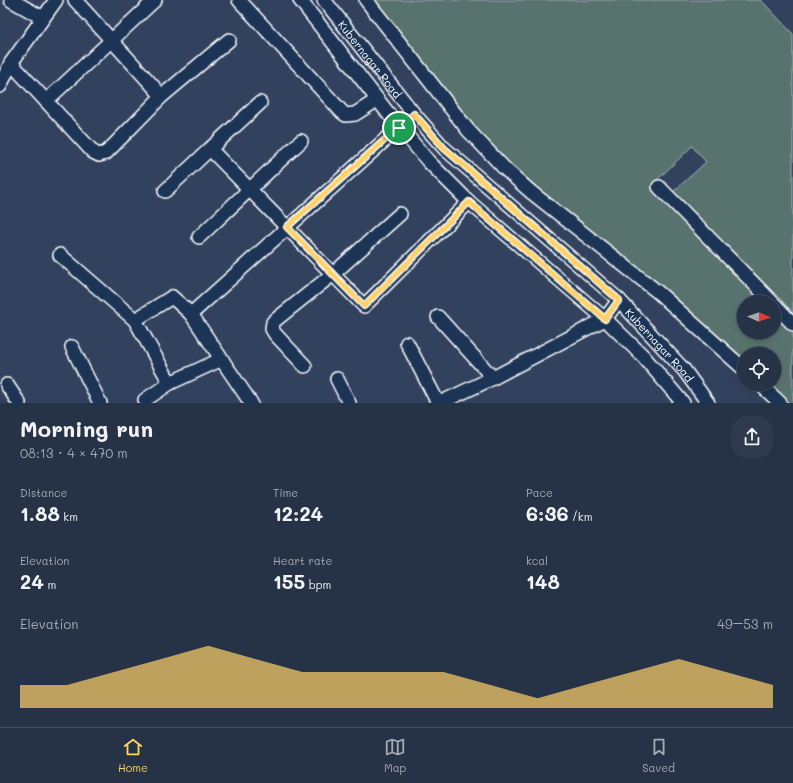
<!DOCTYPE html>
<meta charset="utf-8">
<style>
body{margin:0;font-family:Mali,sans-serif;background:#2e3a4d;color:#f1f3f6;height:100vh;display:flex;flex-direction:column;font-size:15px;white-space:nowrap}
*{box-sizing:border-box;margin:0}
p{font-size:13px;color:#a4aab3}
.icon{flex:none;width:22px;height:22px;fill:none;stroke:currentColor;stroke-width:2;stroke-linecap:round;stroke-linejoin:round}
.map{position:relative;height:403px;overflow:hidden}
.details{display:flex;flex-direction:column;background:#263246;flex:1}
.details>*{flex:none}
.needle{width:26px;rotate:92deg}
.buttons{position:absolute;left:737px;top:295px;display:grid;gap:8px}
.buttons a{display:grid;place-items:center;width:44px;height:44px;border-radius:50%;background:#263246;box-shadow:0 2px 6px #0003,0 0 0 1px #424d5f;font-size:20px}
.pin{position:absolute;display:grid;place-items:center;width:34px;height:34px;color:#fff;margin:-17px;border:2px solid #fff;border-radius:50%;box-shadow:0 1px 4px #0007}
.round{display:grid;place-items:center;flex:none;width:42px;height:42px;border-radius:16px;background:#2e3a4d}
.summary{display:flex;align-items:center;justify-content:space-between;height:68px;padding:0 20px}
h1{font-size:22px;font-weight:700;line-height:30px}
.stats{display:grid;grid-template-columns:repeat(3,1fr);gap:6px;height:68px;padding:4px 20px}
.stats div{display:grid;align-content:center}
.stats b{font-size:20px;font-weight:700}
.stats small{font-size:11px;font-weight:400}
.stats p{font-size:11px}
.chart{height:112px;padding:8px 20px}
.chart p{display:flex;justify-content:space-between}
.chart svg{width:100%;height:72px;margin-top:4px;fill:#ffd166;opacity:.7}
.dock{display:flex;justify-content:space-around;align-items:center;height:56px;border-top:1px solid #424d5f;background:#263246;font-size:11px;color:#a4aab3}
.dock a{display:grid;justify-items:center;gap:2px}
.dock .selected{color:#ffd166}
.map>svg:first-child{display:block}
.green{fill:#59726e;stroke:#acb8b6}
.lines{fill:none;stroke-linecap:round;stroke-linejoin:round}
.minor-casing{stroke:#fff;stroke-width:16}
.minor{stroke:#1d3557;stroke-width:13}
.route-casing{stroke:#fff;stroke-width:8}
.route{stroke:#ffd166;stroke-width:5}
.labels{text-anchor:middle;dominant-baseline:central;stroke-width:3.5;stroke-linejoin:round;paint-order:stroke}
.street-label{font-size:11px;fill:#fff;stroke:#1d3557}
</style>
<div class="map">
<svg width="793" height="403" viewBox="0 0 793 403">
<rect width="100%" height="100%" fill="#32425e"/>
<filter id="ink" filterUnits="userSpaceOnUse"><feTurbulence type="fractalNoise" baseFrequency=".025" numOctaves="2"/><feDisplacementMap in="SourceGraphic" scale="8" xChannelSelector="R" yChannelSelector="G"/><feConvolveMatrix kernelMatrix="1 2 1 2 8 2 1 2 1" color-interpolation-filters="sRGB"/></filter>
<g filter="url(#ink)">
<polygon class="green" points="373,0 761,0 793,34 793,317 672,193 706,162 692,146 652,185 767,302 744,302 744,332 774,332 774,309 793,329 793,403 788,403 768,384 774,384 774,354 744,354 744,361 533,189 493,148 470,123"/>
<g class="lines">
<defs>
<g id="minor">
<polyline points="11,0 43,18"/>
<polyline points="75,0 162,96"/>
<polyline points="239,0 342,112 346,115 355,114 377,100"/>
<polyline points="300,0 388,113 428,161 469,202 605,319 643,356 683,403"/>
<path id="s1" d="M324,0L414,114L444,148L619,300L684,370L708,403"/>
<polyline points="366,0 468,130 505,169 531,192 659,293 744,369"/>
<polyline points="11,63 93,152 99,155 106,153 110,149 162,96 229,40"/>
<polyline points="0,86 11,63 56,0"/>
<polyline points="46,101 155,0"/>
<polyline points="260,103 210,149 364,306 469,202"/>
<polyline points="659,187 772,302"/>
<polyline points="165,191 210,149"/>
<polyline points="199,237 301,141"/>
<polyline points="60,255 135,320"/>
<polyline points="774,304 793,324"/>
<polyline points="191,314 251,403"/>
<polyline points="438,317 493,378"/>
<polyline points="407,343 438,403"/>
<polyline points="72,347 100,403"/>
<polyline points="305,366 275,334 272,329 273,322 333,274 400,214"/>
<polyline points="337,379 349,403"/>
<polyline points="170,383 222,359"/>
<polyline points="760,384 780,403"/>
<polyline points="7,385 19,403"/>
<polyline points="145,400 170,383 135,320 172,297 191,314 414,114"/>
<polyline points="440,403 493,378 605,319 619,300"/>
</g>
</defs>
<use href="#minor" class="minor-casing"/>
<use href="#minor" class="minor"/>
</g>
</g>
<g class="lines" filter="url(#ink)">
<defs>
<polygon id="route" points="414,114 444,148 619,300 605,319 469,202 364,306 287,227"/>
</defs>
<use href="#route" class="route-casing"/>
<use href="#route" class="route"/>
</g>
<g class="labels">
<g class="street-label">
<text stroke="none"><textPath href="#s1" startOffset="75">Kubernagar Road</textPath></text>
<text stroke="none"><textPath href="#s1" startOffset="483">Kubernagar Road</textPath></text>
</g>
</g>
</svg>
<div class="buttons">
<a><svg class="needle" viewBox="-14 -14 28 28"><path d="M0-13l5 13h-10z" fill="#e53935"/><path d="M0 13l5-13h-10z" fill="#a4aab3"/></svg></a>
<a><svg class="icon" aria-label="locate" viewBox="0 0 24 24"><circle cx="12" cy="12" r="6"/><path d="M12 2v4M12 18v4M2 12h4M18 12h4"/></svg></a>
</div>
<div class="pin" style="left:399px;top:128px;background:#1e9e55"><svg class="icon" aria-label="arrive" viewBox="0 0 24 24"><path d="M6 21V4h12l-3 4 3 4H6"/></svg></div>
</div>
<section class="details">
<div class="summary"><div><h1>Morning run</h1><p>08:13 · 4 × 470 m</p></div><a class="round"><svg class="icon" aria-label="share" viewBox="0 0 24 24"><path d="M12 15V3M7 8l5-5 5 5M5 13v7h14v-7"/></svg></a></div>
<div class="stats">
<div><p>Distance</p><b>1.88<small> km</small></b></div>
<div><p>Time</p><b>12:24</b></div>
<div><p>Pace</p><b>6:36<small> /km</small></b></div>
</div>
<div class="stats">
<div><p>Elevation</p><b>24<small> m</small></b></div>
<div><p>Heart rate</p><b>155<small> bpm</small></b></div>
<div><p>kcal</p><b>148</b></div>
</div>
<div class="chart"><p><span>Elevation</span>49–53 m</p>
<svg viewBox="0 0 160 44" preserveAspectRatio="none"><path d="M0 44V30L10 30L20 22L30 14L40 6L50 14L60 22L70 22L80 22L90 22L100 30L110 38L120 30L130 22L140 14L150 22L160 30V44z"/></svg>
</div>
</section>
<nav class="dock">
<a class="selected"><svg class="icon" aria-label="home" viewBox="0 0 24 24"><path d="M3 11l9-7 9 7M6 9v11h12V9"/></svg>Home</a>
<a><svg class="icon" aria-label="map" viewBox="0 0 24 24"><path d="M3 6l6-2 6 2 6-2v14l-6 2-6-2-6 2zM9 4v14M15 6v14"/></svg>Map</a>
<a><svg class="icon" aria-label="saved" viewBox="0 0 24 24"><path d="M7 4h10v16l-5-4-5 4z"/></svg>Saved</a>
</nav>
